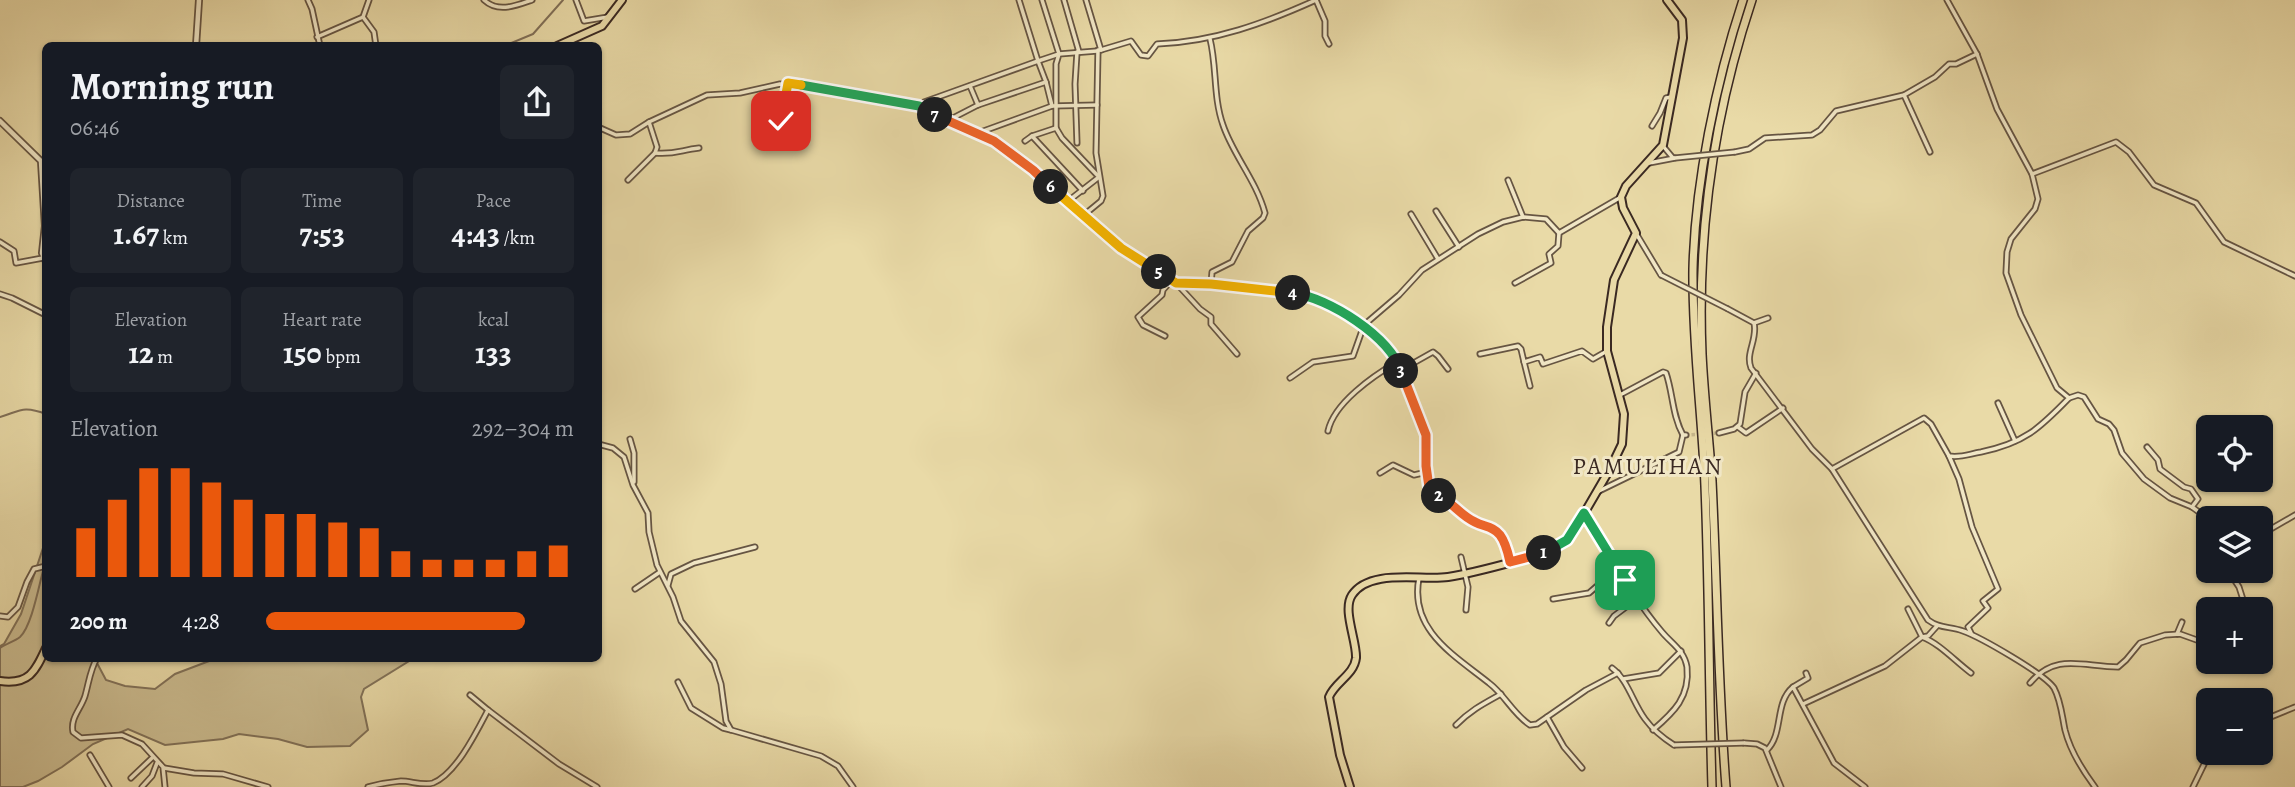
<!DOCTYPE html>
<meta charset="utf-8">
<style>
body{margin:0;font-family:Alegreya,serif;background:#20242c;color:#f1f3f6;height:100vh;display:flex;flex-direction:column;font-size:26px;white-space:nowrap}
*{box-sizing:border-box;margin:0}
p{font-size:23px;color:#9ea1a6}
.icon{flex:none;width:38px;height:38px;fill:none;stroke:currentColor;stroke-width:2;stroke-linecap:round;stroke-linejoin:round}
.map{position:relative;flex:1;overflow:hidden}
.sheet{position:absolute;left:42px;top:42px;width:560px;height:620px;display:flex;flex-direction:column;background:#171b24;border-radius:10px;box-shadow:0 2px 5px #0004}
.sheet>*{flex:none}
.buttons{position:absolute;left:2196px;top:415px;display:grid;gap:14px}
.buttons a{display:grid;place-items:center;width:77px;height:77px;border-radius:10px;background:#171b24;box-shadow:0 2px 5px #0004;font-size:35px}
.pin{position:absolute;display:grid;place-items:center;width:60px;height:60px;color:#fff;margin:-30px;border-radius:14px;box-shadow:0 4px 10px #0006}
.km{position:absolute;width:35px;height:35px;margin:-18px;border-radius:50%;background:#222;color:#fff;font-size:19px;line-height:35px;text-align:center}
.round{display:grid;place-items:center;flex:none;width:74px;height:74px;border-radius:10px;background:#20242c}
.summary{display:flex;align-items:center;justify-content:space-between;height:119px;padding:0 28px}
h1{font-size:38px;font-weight:700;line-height:52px}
.stats{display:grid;grid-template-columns:repeat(3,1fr);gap:10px;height:119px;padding:7px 28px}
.stats div{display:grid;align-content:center;border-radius:10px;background:#20242c;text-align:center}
.stats b{font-size:30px;font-weight:700}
.stats small{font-size:19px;font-weight:400}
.stats p{font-size:19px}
.chart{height:196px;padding:14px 28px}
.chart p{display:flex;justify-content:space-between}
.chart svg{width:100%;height:126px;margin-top:7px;stroke:#ea580c;stroke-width:6}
ul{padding:0 28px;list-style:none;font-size:23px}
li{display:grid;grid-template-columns:112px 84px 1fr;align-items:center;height:52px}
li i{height:18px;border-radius:9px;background:#ea580c}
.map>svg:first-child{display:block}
.green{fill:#cbbc90;stroke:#827259;stroke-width:2}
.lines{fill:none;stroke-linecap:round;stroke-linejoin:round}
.stream{stroke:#806f57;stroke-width:2}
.minor-tunnel{stroke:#c6b78c;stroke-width:3.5;stroke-dasharray:3.5 2;stroke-linecap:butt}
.minor-casing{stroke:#665543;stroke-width:7}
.tertiary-casing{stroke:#665543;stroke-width:8}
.primary-casing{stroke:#3a2922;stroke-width:10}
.trunk-casing{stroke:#3a2922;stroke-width:10}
.motorway-casing{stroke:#3a2922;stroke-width:10}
.minor{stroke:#f1e7c6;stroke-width:3.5}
.tertiary{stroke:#f1e7c6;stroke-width:4.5}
.primary{stroke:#e9daa7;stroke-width:6}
.trunk{stroke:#e9daa7;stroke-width:6}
.motorway{stroke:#e9daa7;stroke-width:7}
.minor-bridge-casing{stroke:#665543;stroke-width:7;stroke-linecap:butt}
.minor-bridge{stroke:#f1e7c6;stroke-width:3.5}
.split-1-casing{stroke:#fff;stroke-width:14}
.split-2-casing{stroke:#fff;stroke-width:14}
.split-3-casing{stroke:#fff;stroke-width:14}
.split-4-casing{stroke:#fff;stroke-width:14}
.split-5-casing{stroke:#fff;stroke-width:14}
.split-6-casing{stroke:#fff;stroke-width:14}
.split-7-casing{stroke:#fff;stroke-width:14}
.split-8-casing{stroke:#fff;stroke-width:14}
.split-9-casing{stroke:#fff;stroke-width:14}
.split-1{stroke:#22a559;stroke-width:9}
.split-2{stroke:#f0652b;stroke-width:9}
.split-3{stroke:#f0652b;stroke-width:9}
.split-4{stroke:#22a559;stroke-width:9}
.split-5{stroke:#f5b400;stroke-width:9}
.split-6{stroke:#f5b400;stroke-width:9}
.split-7{stroke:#f0652b;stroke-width:9}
.split-8{stroke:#22a559;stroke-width:9}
.split-9{stroke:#f5b400;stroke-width:9}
.labels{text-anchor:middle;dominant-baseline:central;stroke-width:6;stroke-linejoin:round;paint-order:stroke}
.quarter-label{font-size:24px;letter-spacing:2px;fill:#3a2922;stroke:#f1e7c6}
</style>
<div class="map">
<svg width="2295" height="787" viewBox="0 0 2295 787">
<rect width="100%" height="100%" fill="#e9daa7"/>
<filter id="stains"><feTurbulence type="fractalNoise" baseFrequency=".00286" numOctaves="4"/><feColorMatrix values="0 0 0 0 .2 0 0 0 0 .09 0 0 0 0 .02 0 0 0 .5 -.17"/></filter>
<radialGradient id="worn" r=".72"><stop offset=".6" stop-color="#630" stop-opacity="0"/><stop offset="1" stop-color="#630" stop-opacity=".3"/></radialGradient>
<polygon class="green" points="45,542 46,658 98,658 97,663 106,680 125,686 155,689 175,674 217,658 414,658 364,689 361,697 368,730 350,746 307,747 278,739 239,734 223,739 165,745 128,729 93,744 62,767 38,781 23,787 0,787 0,646 4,644 21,614"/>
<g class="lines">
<g class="stream">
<polyline points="504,46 533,34 563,0"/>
<path d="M0,417C20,411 23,405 46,414"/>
<path d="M0,648C6,644 15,641 20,637C33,625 40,578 46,560"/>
</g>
<polyline class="minor-tunnel" points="1686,435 1719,433"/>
<defs>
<g id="minor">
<polyline points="308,0 312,9 320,46"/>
<path d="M484,0C498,13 515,6 532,0"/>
<polyline points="576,0 584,21 608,17"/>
<polyline points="1019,0 1038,61 1059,54 1042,0"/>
<polyline points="1064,0 1079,52"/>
<polyline points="1316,0 1325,21 1325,36 1329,44"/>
<polyline points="363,17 374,32 376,46"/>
<polyline points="317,37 363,17 369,0"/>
<path d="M1210,39C1217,67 1213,97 1223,125C1233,155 1256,180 1265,213L1263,218L1248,231L1232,262L1212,272L1211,284"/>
<path d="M1101,50L1131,41L1141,55L1148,56L1157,44C1214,42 1265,23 1316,0"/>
<polyline points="1077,52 1075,84 1077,143"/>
<polyline points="1046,82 1052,106"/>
<polyline points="970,86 978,105"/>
<polyline points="1904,95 1930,152"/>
<polyline points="919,106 924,102 1038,61 1046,82 978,105 947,121"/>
<polyline points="781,121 788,83"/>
<polyline points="1652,126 1660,113 1666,98 1671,97"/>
<polyline points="598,127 616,135 630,134 649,122 707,95 740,93 780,84 825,89 919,106 961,128 994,141 1033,170 1121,248 1176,283 1211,284 1308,295 1364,325 1399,365 1426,435 1426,466 1430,494 1447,499 1450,504 1475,522 1491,527 1500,535 1510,562"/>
<polyline points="1056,128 1056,64 1059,54 1097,51"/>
<polyline points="978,133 1052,106 1097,105"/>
<polyline points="1032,136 1083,191"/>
<polyline points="1025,141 1032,136 1056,128 1062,138 1099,177 1067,202"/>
<polyline points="1663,146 1673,158"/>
<polyline points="1735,152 1749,149 1765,138 1812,135 1820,130 1836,111 1904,95 1935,77 1949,64 1956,64 1977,54"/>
<path d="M655,153C674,155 681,150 699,148"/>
<polyline points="1649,163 1675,158"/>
<polyline points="2032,174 2116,142 2129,152 2154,185 2196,203 2224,242 2295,276"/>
<polyline points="628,180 655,153 657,147 649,122"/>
<polyline points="1508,180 1523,217"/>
<polyline points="1436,211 1459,247"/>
<polyline points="1411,214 1438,259"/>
<polyline points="1084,215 1101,201 1103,196 1096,153 1098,50 1101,50 1086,0"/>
<polyline points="1637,235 1661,275"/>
<polyline points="0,242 14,251 16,263 43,258"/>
<polyline points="1176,283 1200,309 1211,317 1211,324 1237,354"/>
<polyline points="1515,283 1551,263 1549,254 1558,246 1559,233"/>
<polyline points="0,294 12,298 46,315"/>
<path d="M1728,309L1754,323C1758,339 1745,353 1751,368L1812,449L1832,469L1928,620C1940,629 1950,626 1963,631C1980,637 2045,674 2054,688C2061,701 2062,716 2065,730C2070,750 2083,771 2095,787"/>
<polyline points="1754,323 1768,318"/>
<polyline points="1165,336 1143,325 1138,317 1162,295 1163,290 1172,280"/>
<polyline points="1480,354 1518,346 1521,349 1524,362 1540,357 1543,364 1582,351 1593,359 1607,351"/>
<polyline points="1524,362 1530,386"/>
<polyline points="1401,370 1433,352 1438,356 1448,369"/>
<polyline points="1290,378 1313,362 1353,356 1364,325 1399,295 1422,270 1478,234 1503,222 1523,217 1546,219 1559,233 1621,197"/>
<path d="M1620,395L1663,372L1666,373C1673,393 1672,415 1683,435"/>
<polyline points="2069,398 2078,395 2084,397 2098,419 2109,424 2114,430 2122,453 2144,479 2170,498 2192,507 2203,515 2208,524"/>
<polyline points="1998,403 2015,441"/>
<polyline points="1738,427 1746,433 1783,408"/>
<path d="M1328,431C1334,403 1373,376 1397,362"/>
<polyline points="1719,433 1734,429 1740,424 1745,392 1756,373"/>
<polyline points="630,439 634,453 634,482"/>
<polyline points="598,444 613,448 624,457 633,485 648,513 649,532 657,565 673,597 681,621 714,662 721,684 726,721 731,730 821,756 838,766 853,787"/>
<polyline points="2147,447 2158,460 2160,469 2184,487 2191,489 2198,499 2192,507"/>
<polyline points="1949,456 1959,479 1972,527 1998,589 1983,601 1988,608 1968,627 1971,633"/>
<path d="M1832,469L1924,418L1931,424L1949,456C1961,458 1969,454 1981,452C2024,443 2039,429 2069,398L2057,388L2021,315L2006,273L2007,252L2011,239L2035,209L2038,199L2032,174L1997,109L1977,54L1947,0"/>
<polyline points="1380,473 1393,465 1414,475 1427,472"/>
<polyline points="1599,491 1679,452 1683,435 1686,435"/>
<path d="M1585,514C1610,554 1632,597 1662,632C1672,644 1684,650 1687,667C1690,697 1674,712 1653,730"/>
<polyline points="2203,515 2227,518"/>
<polyline points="2261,527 2269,530 2295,515"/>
<polyline points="1461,557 1468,587 1466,610"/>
<polyline points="2228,570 2239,587 2246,609"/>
<path d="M1419,578C1409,630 1454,655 1489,683C1505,695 1513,714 1530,725L1537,724L1586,690L1618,673"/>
<polyline points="668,585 671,574 694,563 755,547"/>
<polyline points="635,589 660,572"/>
<polyline points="1553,599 1589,593 1618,568"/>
<path d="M1908,609L1922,637C1939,643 1956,662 1971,673"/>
<polyline points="0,616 8,617 18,607 27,582 34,569 46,566"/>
<polyline points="1609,623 1614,616 1638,598"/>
<polyline points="2177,634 2182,622"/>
<path d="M97,658C90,670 89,682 85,696C81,709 70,718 73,732L81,738L122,735L142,744L163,767L165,787"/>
<path d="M1612,668C1628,680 1633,703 1645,719C1653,730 1663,738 1674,745"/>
<polyline points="1623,679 1659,673 1681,651"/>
<polyline points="678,682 691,708 723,728 731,730"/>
<path d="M2030,683C2056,652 2083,667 2118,667L2126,660L2140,643L2165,635L2180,634L2208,644"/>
<polyline points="1793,687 1808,678 1806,673"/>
<polyline points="470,695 488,710"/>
<polyline points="1803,704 1885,666 1922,637 1928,636 1937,626"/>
<polyline points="1547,717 1564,747 1582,768"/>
<polyline points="2261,721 2295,707"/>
<path d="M1456,725C1471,710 1483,704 1501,694"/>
<polyline points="1744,743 1757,744 1765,748 1781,787"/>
<path d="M1767,750C1784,733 1774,703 1793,687L1834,763L1865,787"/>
<polyline points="90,755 109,787"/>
<polyline points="164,768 194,773 223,774 268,787"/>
<polyline points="131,778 152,758"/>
<polyline points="142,787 152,776 157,763"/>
<path d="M368,787C379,784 390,782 401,781C411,781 423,786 433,783C456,774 477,731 488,710L559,764L597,787"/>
<polyline points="2193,787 2210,752"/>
</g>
<g id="tertiary">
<polyline points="196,46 199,0"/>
<polyline points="0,121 41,161 45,226 42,253 46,262"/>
</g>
<path id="primary" d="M1350,787L1340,755L1329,697C1335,682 1354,675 1356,658C1357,641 1342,610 1352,595C1370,568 1422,581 1448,577C1481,572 1514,561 1547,553L1558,547L1571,536L1610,469L1622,444L1624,414L1607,351V327L1614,280L1636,233L1623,208L1621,197L1626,186L1663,145L1683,38L1682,20L1667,0"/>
<g id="trunk">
<polyline points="557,46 602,26 622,0"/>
<path d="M0,681C29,685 35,672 46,648"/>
</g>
<g id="motorway">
<path d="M1712,787C1709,687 1709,586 1705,486C1702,413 1692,342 1693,269C1695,183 1716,82 1743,0"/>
<path d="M1726,787C1718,685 1717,583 1712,481C1709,438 1704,396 1702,354C1697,235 1714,114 1752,0"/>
</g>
</defs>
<use href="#minor" class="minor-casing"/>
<use href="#tertiary" class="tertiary-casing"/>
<use href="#primary" class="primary-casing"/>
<use href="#trunk" class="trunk-casing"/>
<use href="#motorway" class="motorway-casing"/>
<use href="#minor" class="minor"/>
<use href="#tertiary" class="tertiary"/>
<use href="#primary" class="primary"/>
<use href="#trunk" class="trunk"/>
<use href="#motorway" class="motorway"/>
<defs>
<g id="minor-bridge">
<polyline points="1675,158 1735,152"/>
<polyline points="1661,275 1728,309"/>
<polyline points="1674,745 1744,743"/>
</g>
</defs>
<use href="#minor-bridge" class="minor-bridge-casing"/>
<use href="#minor-bridge" class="minor-bridge"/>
</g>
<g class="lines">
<defs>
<polyline id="split-1" points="1544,553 1567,540 1584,513 1625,580"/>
<path id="split-2" d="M1439,496C1452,502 1461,516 1475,522C1484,527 1493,526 1500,535C1506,543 1508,553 1510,562L1544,553"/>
<polyline id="split-3" points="1401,371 1426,435 1426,466 1430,494 1439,496"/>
<path id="split-4" d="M1293,293C1329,298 1389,336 1401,371"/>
<polyline id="split-5" points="1159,272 1176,283 1211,284 1293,293"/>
<polyline id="split-6" points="1051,187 1121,248 1159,272"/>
<polyline id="split-7" points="935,115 994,141 1033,170 1051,187"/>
<polyline id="split-8" points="801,85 919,106 935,115"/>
<polyline id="split-9" points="781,121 788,83 801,85"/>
</defs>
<use href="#split-1" class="split-1-casing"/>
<use href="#split-2" class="split-2-casing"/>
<use href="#split-3" class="split-3-casing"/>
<use href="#split-4" class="split-4-casing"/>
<use href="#split-5" class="split-5-casing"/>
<use href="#split-6" class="split-6-casing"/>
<use href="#split-7" class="split-7-casing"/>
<use href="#split-8" class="split-8-casing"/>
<use href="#split-9" class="split-9-casing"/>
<use href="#split-1" class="split-1"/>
<use href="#split-2" class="split-2"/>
<use href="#split-3" class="split-3"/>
<use href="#split-4" class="split-4"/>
<use href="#split-5" class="split-5"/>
<use href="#split-6" class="split-6"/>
<use href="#split-7" class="split-7"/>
<use href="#split-8" class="split-8"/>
<use href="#split-9" class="split-9"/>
</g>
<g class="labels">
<g class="quarter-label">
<text x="1648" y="466">PAMULIHAN</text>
</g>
</g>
<rect width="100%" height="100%" filter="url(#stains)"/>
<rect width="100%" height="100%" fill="url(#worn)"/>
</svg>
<div class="buttons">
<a><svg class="icon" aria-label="locate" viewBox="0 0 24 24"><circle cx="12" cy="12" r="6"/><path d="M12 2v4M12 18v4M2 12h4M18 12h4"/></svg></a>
<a><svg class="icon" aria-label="layers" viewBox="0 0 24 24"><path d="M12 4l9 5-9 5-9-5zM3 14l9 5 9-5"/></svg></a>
<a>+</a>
<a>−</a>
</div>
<div class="pin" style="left:1625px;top:580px;background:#1e9e55"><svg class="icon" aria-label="arrive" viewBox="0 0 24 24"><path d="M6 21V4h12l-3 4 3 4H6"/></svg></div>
<div class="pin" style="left:781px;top:121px;background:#d93025"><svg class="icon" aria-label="check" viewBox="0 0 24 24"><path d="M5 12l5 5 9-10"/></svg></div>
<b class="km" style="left:1544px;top:553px">1</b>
<b class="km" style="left:1439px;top:496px">2</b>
<b class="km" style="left:1401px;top:371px">3</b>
<b class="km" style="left:1293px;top:293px">4</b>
<b class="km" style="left:1159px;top:272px">5</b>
<b class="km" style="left:1051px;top:187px">6</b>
<b class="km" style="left:935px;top:115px">7</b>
<section class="sheet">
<div class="summary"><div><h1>Morning run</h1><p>06:46</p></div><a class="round"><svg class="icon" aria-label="share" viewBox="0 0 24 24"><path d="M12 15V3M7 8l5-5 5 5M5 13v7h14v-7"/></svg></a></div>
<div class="stats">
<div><p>Distance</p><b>1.67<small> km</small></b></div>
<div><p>Time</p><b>7:53</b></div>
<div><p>Pace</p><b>4:43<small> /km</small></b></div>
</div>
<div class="stats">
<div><p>Elevation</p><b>12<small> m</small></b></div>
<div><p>Heart rate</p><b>150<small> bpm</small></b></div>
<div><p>kcal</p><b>133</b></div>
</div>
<div class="chart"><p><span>Elevation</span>292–304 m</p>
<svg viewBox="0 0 160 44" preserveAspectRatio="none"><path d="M5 44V27M15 44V17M25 44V6M35 44V6M45 44V11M55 44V17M65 44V22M75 44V22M85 44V25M95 44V27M105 44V35M115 44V38M125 44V38M135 44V38M145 44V35M155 44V33"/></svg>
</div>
<ul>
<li><b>200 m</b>4:28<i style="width:84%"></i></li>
</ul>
</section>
</div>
